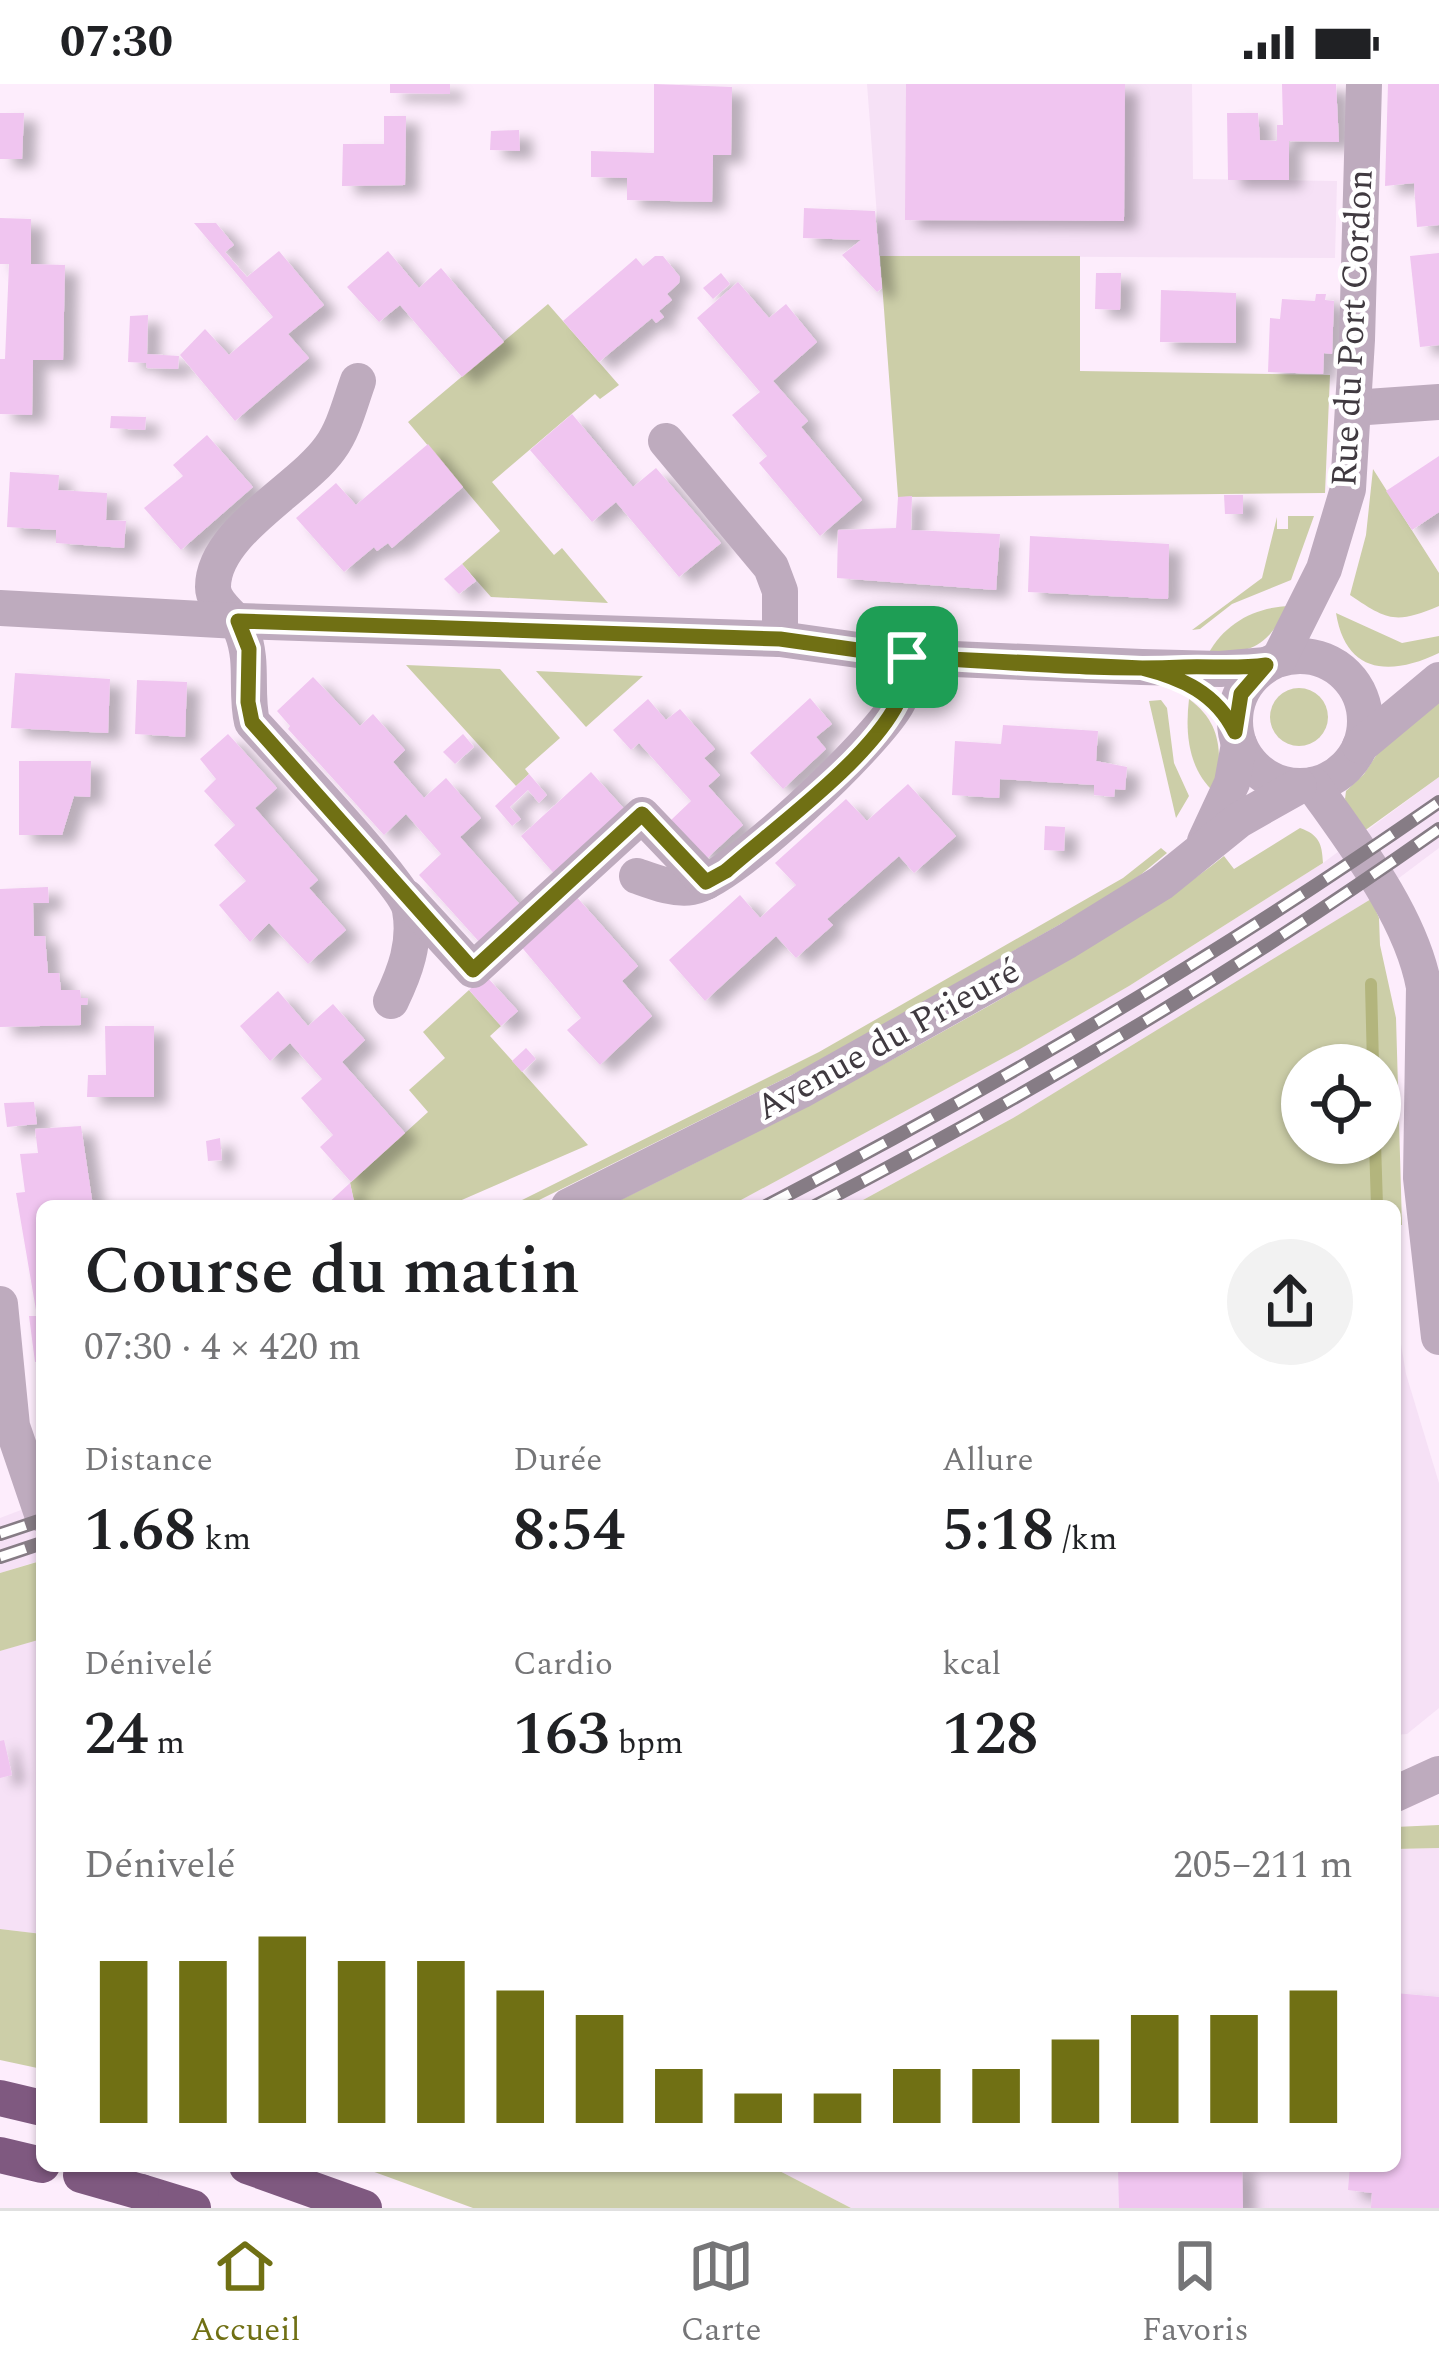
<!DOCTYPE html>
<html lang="fr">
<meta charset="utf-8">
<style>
body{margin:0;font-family:Spectral,serif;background:#f2f2f2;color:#202124;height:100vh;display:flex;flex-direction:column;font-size:45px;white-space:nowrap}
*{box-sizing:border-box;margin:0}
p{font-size:39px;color:#757577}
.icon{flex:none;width:66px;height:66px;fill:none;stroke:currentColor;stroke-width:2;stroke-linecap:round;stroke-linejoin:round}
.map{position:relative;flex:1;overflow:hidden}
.sheet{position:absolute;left:36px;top:1116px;width:1365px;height:972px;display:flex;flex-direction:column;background:#fff;border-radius:18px;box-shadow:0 3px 9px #0004}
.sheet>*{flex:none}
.tools{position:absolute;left:1281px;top:960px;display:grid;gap:24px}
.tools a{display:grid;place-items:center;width:120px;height:120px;border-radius:50%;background:#fff;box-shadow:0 3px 9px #0004;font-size:60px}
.pin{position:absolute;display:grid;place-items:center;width:102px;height:102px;color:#fff;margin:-51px;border-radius:24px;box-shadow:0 6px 18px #0006}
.round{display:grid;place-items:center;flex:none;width:126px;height:126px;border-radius:63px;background:#f2f2f2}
.headline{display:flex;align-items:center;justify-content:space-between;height:204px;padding:0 48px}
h1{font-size:66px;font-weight:600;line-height:90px}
.stats{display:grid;grid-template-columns:repeat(3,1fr);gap:18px;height:204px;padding:12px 48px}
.stats div{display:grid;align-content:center}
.stats b{font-size:60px;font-weight:600}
.stats small{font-size:33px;font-weight:400}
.stats p{font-size:33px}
.chart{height:336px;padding:24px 48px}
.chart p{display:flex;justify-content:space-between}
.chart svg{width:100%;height:216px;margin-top:12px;stroke:#707014;stroke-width:6}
.status{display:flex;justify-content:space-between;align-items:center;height:84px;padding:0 60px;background:#fff;direction:ltr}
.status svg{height:33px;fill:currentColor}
.dock{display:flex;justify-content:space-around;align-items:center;height:168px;border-top:3px solid #e0e0e0;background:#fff;font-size:33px;color:#757577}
.dock a{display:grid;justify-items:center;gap:6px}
.dock .active{color:#707014}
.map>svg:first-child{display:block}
.built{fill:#f6e1f6}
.green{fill:#cccea8;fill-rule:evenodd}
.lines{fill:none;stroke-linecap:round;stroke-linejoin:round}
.stream{stroke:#b3b57d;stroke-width:12}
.building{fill:#f0c5f0;filter:url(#shadow)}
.minor{stroke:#beabbe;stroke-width:36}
.highway{stroke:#7f5980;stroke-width:36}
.rail-casing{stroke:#867c85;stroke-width:14}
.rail{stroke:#fff;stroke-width:9;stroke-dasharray:27;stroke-linecap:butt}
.highway-bridge{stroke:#7f5980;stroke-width:36}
.route-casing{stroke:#fff;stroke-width:24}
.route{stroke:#707014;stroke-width:15}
.labels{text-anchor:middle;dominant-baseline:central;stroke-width:9;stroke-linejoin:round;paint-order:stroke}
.street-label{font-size:36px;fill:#403a40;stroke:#fff}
</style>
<div class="status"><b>07:30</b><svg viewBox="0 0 49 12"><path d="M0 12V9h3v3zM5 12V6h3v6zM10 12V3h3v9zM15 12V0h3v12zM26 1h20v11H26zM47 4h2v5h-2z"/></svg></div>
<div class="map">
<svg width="1439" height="2124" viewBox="0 0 1439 2124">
<defs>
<filter id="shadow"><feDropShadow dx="13" dy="8" stdDeviation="6" flood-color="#0004"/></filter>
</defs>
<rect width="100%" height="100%" fill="#fdedfc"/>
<g class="built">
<polygon points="867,0 1192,0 1193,95 1337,97 1335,174 880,172"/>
<polygon points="1439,693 1439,764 1371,815 1167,941 1013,1034 852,1122 730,1122 1129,902 1323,779"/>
<polygon points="1395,1224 1406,1290 1439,1399 1439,1624 1407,1650 1395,1651"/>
<polygon points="42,1418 42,1476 0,1489 0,1434"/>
<polygon points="38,1555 42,1594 42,1850 0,1845 0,1567"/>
<polygon points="1439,1764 1439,2124 851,2124 770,2082 1395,2082 1395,1765"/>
</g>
<g class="green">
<polygon points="880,172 1080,172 1080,287 1330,291 1325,409 898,413"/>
<polygon points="548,220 619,301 600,315 595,310 492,398 554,471 562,464 608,519 491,513 462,480 500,447 408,338"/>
<path d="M1373,385L1439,489V522C1396,540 1388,537 1350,511L1366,451Z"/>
<polygon points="1288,432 1314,432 1291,496 1232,520 1200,545 1192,546 1262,494 1277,433 1277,445 1288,445"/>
<path d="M1290,522C1264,563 1256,568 1208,570C1225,539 1255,523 1290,522Z"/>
<path d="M1336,529L1402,559L1439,552V569C1391,592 1346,591 1336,529Z"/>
<polygon points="406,581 500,585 560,654 525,685 529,690 516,702"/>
<polygon points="536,587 643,592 586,643"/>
<circle cx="1299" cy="633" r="29"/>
<path d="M1189,615C1223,640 1222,671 1215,709C1188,685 1185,649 1189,615Z"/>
<polygon points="1161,616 1167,624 1174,679 1189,712 1176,734 1149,617"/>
<polygon points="1439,617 1439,693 1360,750 1345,715 1346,707 1364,690 1381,664"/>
<path d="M1300,744C1319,751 1322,759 1323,779L1129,902L1020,965L730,1122H608C749,1053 887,981 1023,902C1092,861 1160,823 1224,772L1234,785Z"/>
<polygon points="1161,764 1167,769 1127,802 824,975 527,1122 510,1122 819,968 1123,794"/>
<path d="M1371,815L1379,834L1380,861L1396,934L1402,1141H1395V1122H852L1013,1034ZM1302,981H1380V1059H1302Z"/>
<polygon points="469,906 501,942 490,952 588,1061 448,1122 355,1122 350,1099 428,1028 409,1006 445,974 423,948"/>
<polygon points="37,1478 42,1503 38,1555 42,1560 42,1594 38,1556 0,1567 0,1489"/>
<polygon points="1439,1741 1439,1764 1395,1765 1395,1743"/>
<polygon points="0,1845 42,1850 42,1985 0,1976"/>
<polygon points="358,2082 770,2082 851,2124 473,2124"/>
</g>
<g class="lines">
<g class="stream">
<polyline points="1371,900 1373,981"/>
<polyline points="1375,1059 1377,1122"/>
</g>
</g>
<g class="building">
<polygon points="390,0 450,0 450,10 390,9"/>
<polygon points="654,0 732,3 731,71 713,71 712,118 627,116 627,94 591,93 591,67 654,69"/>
<polygon points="906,0 1125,0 1124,137 905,136"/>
<polygon points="1282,0 1336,0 1339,58 1289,57 1289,96 1228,96 1227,29 1258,29 1260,56 1277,57 1277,41 1283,41"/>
<polygon points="1388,0 1439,0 1439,141 1417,143 1414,99 1385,102"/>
<polygon points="0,29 24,29 22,75 0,75"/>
<polygon points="384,32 406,32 405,101 342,102 343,60 384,60"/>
<polygon points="519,46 520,67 490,66 491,47"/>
<polygon points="804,124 875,127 882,204 877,208 842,171 861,156 803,154"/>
<polygon points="0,134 31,135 31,180 65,181 63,276 33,276 32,331 0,330 0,275 5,275 9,180 0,180"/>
<polygon points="194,139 216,139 234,161 225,168 247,193 279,167 324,221 288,250 309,274 235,337 180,271 205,245 229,271 273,233"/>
<polygon points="388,167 419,204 441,184 504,258 462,293 400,221 379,238 347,203"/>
<polygon points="1439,169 1439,261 1420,263 1410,172"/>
<polygon points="655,172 663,172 680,193 679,199 667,210 672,216 659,227 664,233 656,239 652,234 599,278 563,237 636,174 643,182"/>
<polygon points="721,189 730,200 713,215 703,204"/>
<polygon points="1096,189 1121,189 1120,226 1095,225"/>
<polygon points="738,198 769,234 786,220 817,258 773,297 808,337 801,343 862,416 820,452 759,379 767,372 732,331 760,308 697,234"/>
<polygon points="1161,206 1236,209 1236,259 1160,258"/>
<polygon points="1316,210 1326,210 1325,216 1334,217 1332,270 1324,269 1323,290 1268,288 1270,234 1280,235 1282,215 1315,217"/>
<polygon points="148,231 147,270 179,272 178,285 147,284 146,279 128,278 130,232"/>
<polygon points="572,330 633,403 656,384 721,459 679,493 616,418 592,438 530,366"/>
<polygon points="111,332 146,333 145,346 110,344"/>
<polygon points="207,351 253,403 181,466 144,424 183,392 173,381"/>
<polygon points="428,360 463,403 392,464 388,459 377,467 374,463 344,488 296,434 336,399 356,421"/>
<polygon points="1439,372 1439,428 1412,446 1386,407"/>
<polygon points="10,388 59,391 58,406 107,409 106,436 126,437 124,464 56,459 56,446 7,443"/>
<polygon points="1224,411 1243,411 1243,430 1225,430"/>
<polygon points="912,412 911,446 1000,450 996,506 837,494 838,446 896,444 898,413"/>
<polygon points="1030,452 1169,460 1168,515 1028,508"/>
<polygon points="462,480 476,497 459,510 444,495"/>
<polygon points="15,589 110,595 108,649 11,644"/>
<polygon points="313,593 360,642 373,630 405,666 393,678 424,714 446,694 481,734 460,753 523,824 482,861 419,791 441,770 406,730 384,751 288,645 290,642 277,627"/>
<polygon points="137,596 187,598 185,653 135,650"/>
<polygon points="810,614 832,640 816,653 826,665 783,705 750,669"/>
<polygon points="648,615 666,636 680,625 715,665 704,674 720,691 708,702 743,741 705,776 670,737 691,717 639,659 631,666 613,646"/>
<polygon points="1003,641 1098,647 1096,677 1127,683 1125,706 1115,705 1114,713 1094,711 1094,701 1000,695 999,714 952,711 955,657 1001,660"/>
<polygon points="228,650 277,704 255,724 318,796 309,804 346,846 308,880 269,839 250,858 219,821 246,797 214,761 235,741 204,707 216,695 200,675"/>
<polygon points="463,650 474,663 455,680 443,668"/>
<polygon points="19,677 91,677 90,713 74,712 62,751 19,751"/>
<polygon points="591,688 628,729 557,793 521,752"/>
<polygon points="529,690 547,711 539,719 528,706 510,723 521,735 512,742 495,722"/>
<polygon points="908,700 956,752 914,789 899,772 827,835 833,841 796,874 776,852 705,917 669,876 740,811 760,834 796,801 775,779 846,715 867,737"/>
<polygon points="1045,742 1065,743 1064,767 1044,766"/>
<polygon points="48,803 49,819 33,819 34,852 45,852 48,889 59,889 61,906 80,906 81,914 88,914 87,921 81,921 81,941 0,943 0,805"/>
<polygon points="574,810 638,882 622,897 652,932 600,981 567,946 581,934 519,860"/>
<polygon points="485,891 518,927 501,942 469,906"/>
<polygon points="278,907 308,942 333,920 365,956 342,978 405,1049 351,1098 320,1063 333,1051 301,1014 322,995 290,959 270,977 240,942"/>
<polygon points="105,942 154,942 154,1013 87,1013 88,991 106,991"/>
<polygon points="526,964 536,975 522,988 512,977"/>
<polygon points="34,1018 37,1040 7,1043 4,1019"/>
<polygon points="81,1042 93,1122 42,1122 42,1277 35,1278 29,1232 37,1232 16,1109 25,1108 20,1070 38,1069 35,1045"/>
<polygon points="220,1054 222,1076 208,1077 206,1057"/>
<polygon points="350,1099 355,1122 325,1122"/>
<polygon points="4,1656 12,1691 0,1694 0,1657"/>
<polygon points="1395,1909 1439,1913 1439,2124 1371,2124 1372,2109 1348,2106 1350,2082 1395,2082"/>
<polygon points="1118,2082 1242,2082 1243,2124 1119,2124"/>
</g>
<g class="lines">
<g class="minor">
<path d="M358,297C350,319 344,345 330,364C301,405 213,448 213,503C213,522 236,531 242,548C254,578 245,608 252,638C278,667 406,802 410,826C416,859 405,888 391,917"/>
<polyline points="1353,324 1439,318"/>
<polyline points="666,357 771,483 780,507 780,555"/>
<polyline points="0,524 238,537 780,555 907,573 1142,583 1220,585 1266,581"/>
<circle cx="1300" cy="637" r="65"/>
<polyline points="1279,575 1324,485 1348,405 1357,256 1364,0"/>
<polyline points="1360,662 1439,596"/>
<path d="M1313,701C1354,759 1411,832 1424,903L1421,1094L1439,1253"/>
<polyline points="1205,757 1232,699 1239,660"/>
<path d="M637,792C654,798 674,806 692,803C731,797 879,656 898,618C905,605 906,588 907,573"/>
<polyline points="406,813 473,886 642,731 706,798"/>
<polyline points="569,1122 800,1007 1067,857 1161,799 1239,736 1299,702"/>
<polyline points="0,1220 12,1342 42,1430"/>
<polyline points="1395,1710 1439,1690"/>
</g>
<g class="highway">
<polyline points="0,2014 42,2024"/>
<polyline points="0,2071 42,2081"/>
<polyline points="247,2082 364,2124"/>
<polyline points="141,2108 193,2124"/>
</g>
<defs>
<g id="rail">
<path d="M766,1122C999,1001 1224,868 1439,718"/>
<path d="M815,1122C1031,1010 1241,885 1439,745"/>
<polyline points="0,1450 42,1436"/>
<polyline points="0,1473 42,1459"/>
</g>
</defs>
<use href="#rail" class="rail-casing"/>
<use href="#rail" class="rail"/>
<polyline class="highway-bridge" points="81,2091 141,2108"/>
</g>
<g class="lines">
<defs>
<path id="route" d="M907,573C905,588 905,605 898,618C869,676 776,743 726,787L706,798L642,730L473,886L252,638L248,618L249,565L238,537L780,555L907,573L1142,584C1182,594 1216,609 1235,648L1241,610L1266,581C1238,585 1211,582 1184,583C1092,587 998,577 907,573"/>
</defs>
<use href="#route" class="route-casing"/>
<use href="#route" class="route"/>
</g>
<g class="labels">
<g class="street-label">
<text transform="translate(1353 244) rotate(-87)">Rue du Port Cordon</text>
<text transform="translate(888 956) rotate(-29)">Avenue du Prieuré</text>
</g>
</g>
</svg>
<div class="tools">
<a><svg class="icon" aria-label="locate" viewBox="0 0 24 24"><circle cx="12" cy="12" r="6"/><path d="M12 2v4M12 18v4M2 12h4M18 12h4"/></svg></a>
</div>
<div class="pin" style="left:907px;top:573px;background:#1e9e55"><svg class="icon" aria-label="arrive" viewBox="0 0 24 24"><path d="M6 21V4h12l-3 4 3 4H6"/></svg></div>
<section class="sheet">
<div class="headline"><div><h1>Course du matin</h1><p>07:30 · 4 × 420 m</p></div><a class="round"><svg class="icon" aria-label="share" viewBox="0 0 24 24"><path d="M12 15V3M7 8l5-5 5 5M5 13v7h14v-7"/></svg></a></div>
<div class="stats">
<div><p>Distance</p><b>1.68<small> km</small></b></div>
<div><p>Durée</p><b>8:54</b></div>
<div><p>Allure</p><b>5:18<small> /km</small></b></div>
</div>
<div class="stats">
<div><p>Dénivelé</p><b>24<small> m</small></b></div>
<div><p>Cardio</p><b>163<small> bpm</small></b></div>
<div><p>kcal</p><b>128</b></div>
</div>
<div class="chart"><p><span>Dénivelé</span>205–211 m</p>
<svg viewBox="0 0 160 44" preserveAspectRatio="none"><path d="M5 44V11M15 44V11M25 44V6M35 44V11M45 44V11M55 44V17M65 44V22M75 44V33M85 44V38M95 44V38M105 44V33M115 44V33M125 44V27M135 44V22M145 44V22M155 44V17"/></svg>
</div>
</section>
</div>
<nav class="dock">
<a class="active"><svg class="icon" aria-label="home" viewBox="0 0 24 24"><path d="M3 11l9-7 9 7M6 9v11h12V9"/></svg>Accueil</a>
<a><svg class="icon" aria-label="map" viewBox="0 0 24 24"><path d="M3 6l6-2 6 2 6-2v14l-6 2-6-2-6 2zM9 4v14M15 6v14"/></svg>Carte</a>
<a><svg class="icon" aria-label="saved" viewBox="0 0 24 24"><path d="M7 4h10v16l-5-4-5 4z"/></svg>Favoris</a>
</nav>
